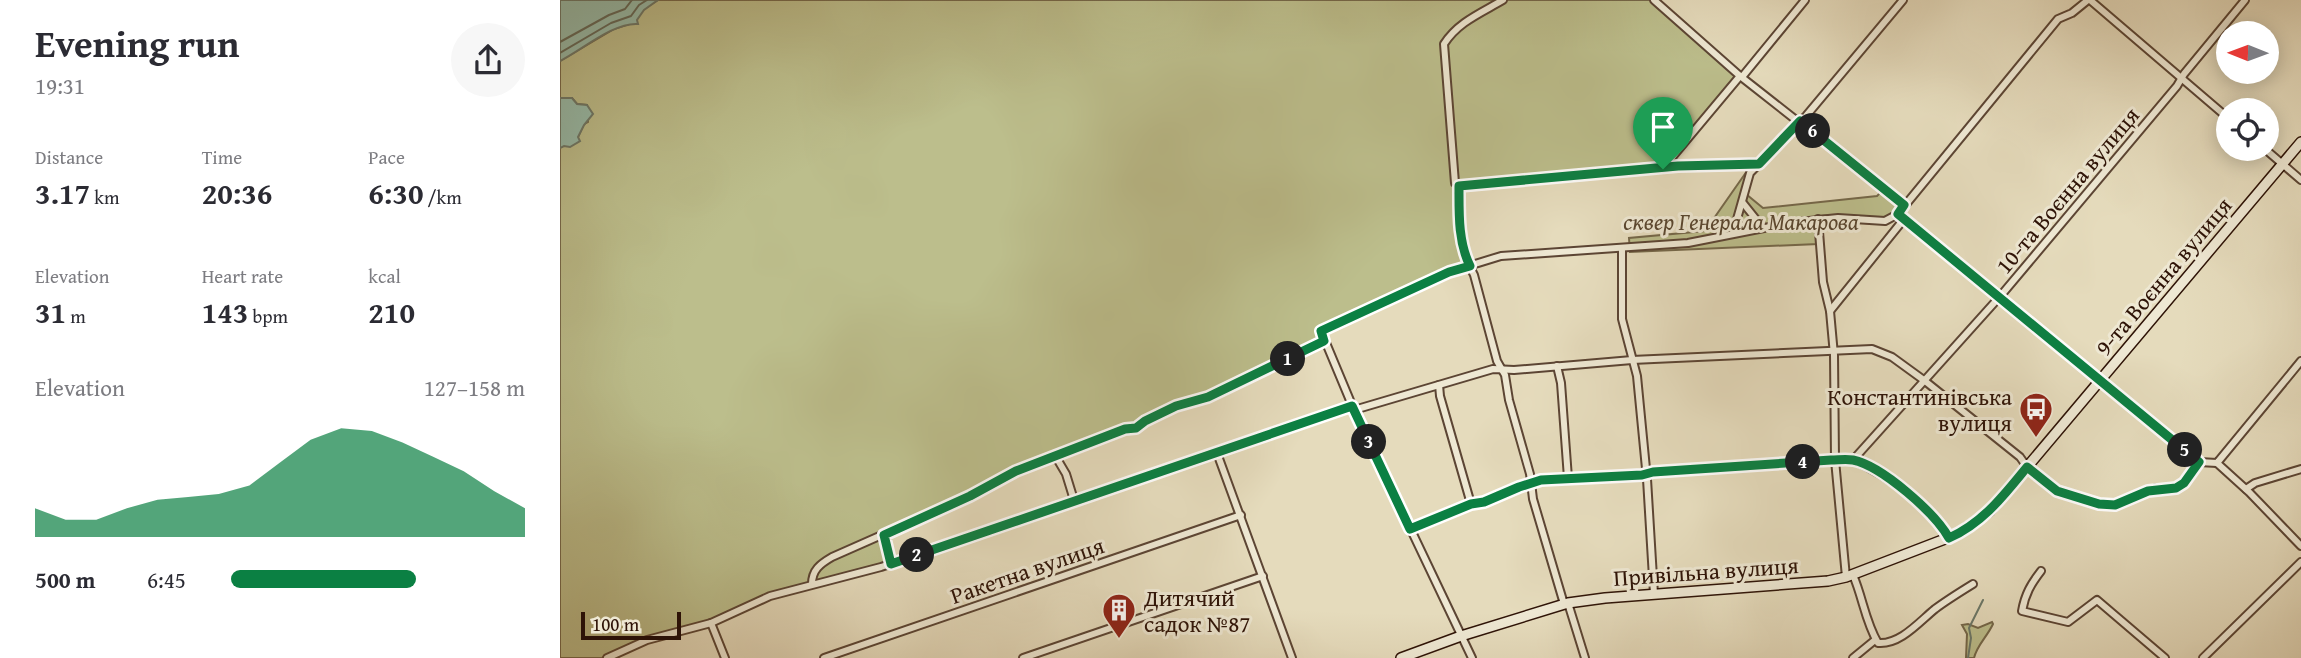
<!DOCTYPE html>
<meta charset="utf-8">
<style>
body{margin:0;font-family:"Gentium Book Plus",serif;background:#f7f7f7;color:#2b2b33;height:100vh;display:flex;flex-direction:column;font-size:26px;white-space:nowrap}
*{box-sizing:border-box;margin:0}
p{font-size:23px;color:#7c7c81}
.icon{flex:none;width:38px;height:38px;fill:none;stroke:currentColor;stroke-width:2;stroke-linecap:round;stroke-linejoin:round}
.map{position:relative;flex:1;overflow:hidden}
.sheet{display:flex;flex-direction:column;background:#fff;width:560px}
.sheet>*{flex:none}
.needle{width:46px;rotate:271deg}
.tools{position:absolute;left:1656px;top:21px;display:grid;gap:14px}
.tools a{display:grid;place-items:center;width:63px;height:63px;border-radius:50%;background:#fff;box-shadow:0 4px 18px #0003;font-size:35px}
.scale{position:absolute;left:21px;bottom:18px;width:100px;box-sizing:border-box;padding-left:7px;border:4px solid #2e1307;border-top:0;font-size:19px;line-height:24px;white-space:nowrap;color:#2e1307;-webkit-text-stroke:5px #eee8d3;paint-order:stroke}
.pin{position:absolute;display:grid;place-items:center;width:60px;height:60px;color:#fff;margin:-72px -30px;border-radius:50% 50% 50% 0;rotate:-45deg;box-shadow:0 0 7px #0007}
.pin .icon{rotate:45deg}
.km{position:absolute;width:35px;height:35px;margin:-18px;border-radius:50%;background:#222;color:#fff;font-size:19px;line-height:35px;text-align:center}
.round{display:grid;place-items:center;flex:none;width:74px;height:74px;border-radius:37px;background:#f7f7f7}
.head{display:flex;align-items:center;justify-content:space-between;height:119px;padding:0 35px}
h1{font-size:38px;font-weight:700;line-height:52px}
.stats{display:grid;grid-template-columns:repeat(3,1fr);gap:10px;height:119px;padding:7px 35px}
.stats div{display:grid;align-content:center}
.stats b{font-size:30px;font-weight:700}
.stats small{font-size:19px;font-weight:400}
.stats p{font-size:19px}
.chart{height:196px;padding:14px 35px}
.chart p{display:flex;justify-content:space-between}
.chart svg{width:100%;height:126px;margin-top:7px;fill:#0b8043;opacity:.7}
ul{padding:0 35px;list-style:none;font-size:23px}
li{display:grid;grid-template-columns:112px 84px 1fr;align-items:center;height:52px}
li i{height:18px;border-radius:9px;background:#0b8043}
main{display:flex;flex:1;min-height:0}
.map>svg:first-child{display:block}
.green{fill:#bcbe8c;stroke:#75684a;stroke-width:2}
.water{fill:#96bcab;stroke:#6c7869;stroke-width:2}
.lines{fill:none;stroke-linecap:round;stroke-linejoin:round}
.shore{stroke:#626859;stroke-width:2}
.stream{stroke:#6c7869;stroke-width:2}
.street-casing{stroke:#5c4534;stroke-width:10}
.secondary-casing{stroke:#2e1307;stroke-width:12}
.street{stroke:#eee8d3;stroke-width:6}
.secondary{stroke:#eee8d3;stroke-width:9}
.route-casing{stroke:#fff;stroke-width:14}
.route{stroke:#0b8043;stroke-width:9}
.labels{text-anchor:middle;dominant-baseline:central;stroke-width:6;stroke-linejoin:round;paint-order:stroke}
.street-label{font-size:23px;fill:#2e1307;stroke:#eee8d3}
.park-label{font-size:23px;font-style:italic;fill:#59462f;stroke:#eee8d3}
.poi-label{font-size:23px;fill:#2e1307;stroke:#eee8d3;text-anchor:end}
</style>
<main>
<section class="sheet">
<div class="head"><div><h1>Evening run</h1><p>19:31</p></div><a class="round"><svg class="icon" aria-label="share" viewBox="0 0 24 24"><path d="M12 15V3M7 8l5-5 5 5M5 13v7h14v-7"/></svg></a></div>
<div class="stats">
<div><p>Distance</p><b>3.17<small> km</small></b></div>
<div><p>Time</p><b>20:36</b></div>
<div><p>Pace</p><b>6:30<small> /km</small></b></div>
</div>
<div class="stats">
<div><p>Elevation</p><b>31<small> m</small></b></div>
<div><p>Heart rate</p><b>143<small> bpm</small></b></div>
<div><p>kcal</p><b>210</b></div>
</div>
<div class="chart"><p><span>Elevation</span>127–158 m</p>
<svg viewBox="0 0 160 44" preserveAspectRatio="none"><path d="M0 44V34L10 38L20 38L30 34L40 31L50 30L60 29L70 26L80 18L90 10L100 6L110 7L120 11L130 16L140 21L150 28L160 34V44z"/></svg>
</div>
<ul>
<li><b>500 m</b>6:45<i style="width:63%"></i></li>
</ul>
</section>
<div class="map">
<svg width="1741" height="658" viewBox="0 0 1741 658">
<rect width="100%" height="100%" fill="#e5dbbc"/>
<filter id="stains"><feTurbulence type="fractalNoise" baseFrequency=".00286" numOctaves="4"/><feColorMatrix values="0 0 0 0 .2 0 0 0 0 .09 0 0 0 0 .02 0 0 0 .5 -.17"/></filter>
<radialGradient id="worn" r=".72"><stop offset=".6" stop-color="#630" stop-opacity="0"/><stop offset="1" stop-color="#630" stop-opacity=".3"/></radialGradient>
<g class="green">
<polygon points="98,0 1092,0 1176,75 1175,80 1107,162 1097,167 895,186 895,210 904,262 758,330 760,336 758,342 647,396 615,405 409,494 263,561 250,583 199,598 150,621 86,637 42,658 0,658 0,148 18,137 24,124 28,122 27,105 17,104 12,98 0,98 0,61 54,29 73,23 84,9"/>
<path d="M1187,171L1192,179L1187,185L1186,194L1203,208L1317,196L1323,190L1337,202C1336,211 1331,216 1323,218L1275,215L1257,216L1258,244L1070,252L1069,238L1145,231Z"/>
<path d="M320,538L328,561L325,564L258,582L254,580C257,559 301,547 320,538Z"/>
<path d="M1432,622L1433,624C1427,637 1417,645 1414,658H1406L1407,634L1402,625L1408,624L1418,628Z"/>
</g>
<g class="water">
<path d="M0,0H98L84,10L77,20L78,24C54,22 22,50 0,61Z"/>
<polygon points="0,98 12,98 17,104 27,105 33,114 24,125 18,137 20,141 10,147 4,146 0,148"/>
</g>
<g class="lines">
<g class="shore">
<polyline points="0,42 49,15 65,9 72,0"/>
<polyline points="0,53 51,23 71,16 79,5 87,0"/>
</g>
<polyline class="stream" points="1408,658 1411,638 1409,628 1423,600"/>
<defs>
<g id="street">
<path d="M943,0C921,13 898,22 884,44L895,183L899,186V214L904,255L914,275L937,361L945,375L949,400L970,474L973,499L1004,604"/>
<polyline points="1094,0 1180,76 1344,205"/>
<polyline points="1530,0 1668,118"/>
<polyline points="1182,77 1245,0"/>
<polyline points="1705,149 1741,180"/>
<polyline points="1103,168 1180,76"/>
<polyline points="899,186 1118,166 1199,164"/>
<polyline points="1183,203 1203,228"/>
<polyline points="1338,214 1639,462"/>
<polyline points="1258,219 1263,282 1270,311 1274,355 1275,460 1286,577"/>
<polyline points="1180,231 1177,219 1190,173 1246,116 1343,0"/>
<polyline points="1062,249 1062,319 1077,376 1087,479 1094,594"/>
<polyline points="1270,311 1344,219"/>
<polyline points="997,366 1001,383 1008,478"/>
<polyline points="879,385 880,396 911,504"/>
<polyline points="794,410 933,369 954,370 1072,360 1312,349 1332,357 1365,381 1460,457 1467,467 1498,491 1539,504 1555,505 1596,488 1617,488 1624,483 1639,462 1657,463 1741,361"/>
<polyline points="657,453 732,658"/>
<polyline points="496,457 506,474 514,500"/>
<polyline points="1293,460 1443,293 1617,86 1624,74 1685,0"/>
<polyline points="1657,463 1689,492 1741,546"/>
<polyline points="1686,489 1695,483 1741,469"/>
<path d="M850,529L911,504L924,502L959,487L981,480L1082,475L1093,473L1293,460C1326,475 1371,506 1389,538"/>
<polyline points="324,535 331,563"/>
<path d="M1481,571C1471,584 1465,594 1462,611L1508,622L1537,600L1605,658"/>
<path d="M1293,575C1303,598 1305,621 1318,643C1340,645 1359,622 1375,609C1387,600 1400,592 1413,584"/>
<path d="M252,584C252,570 260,564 272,557L410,496L456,471L565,429L576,428L585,421L616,406L647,397L764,341"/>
<polyline points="1008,603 1025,658"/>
<polyline points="151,623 165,658"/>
<polyline points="47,658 87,640 151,623 210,596 321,567 792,406"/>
<polyline points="264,658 681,515"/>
<polyline points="463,658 703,576"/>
<polyline points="912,658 794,410 761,331 889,272 941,256 1128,243 1230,223 1278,218 1325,221 1338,214 1498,19 1512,13 1528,0"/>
<polyline points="1293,658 1315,640"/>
<polyline points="1643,658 1741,562"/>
</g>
<polyline id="secondary" points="841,658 901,636 1008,603 1045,598 1268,581 1286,577 1398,534 1430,511 1741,142"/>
</defs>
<use href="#street" class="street-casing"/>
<use href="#secondary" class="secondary-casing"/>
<use href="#street" class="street"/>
<use href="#secondary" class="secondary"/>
</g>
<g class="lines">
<defs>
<path id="route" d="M1240,121L1344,205L1338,214L1639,462L1624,483L1616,488L1588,491L1555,505L1539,504L1497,491L1467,467C1444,495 1423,523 1389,538C1375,513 1322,466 1293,460C1286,459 1278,460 1271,460L1093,472L1082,475L981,480L959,487L924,502L911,504L850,529L792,406L331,564L324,535L410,496L456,471L565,429L576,428L585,421L616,406L648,397L764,341L761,331L889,272L910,266C898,242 899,213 899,186L1118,166L1199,164Z"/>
</defs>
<use href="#route" class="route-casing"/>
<use href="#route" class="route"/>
</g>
<defs>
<symbol id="bus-pin" viewBox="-11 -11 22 30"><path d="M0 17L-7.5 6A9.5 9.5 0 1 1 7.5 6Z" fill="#8f2418" stroke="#eee8d3"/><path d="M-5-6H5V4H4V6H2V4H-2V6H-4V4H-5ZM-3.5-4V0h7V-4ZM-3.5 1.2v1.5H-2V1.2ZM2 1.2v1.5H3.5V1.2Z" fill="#fff"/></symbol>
<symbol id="building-pin" viewBox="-11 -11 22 30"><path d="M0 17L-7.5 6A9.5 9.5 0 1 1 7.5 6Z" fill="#8f2418" stroke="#eee8d3"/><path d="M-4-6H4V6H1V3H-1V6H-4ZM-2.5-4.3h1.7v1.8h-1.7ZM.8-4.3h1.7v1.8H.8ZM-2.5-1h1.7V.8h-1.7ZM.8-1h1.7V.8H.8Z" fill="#fff"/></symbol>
</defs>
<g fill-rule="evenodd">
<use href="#bus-pin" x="1457" y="390" width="38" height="52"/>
<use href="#building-pin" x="540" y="591" width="38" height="52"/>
</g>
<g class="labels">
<g class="street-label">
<text transform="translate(1507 190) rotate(-50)">10-та Воєнна вулиця</text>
<text transform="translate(1603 276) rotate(-50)">9-та Воєнна вулиця</text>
<text transform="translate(467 570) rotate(-19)">Ракетна вулиця</text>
<text transform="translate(1146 571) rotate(-4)">Привільна вулиця</text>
</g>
<g class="park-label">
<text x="1181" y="221">сквер Генерала Макарова</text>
</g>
<g class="poi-label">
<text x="1452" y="396">Константинівська<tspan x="1452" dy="26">вулиця</tspan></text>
<text x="584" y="597" text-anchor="start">Дитячий<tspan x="584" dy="26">садок №87</tspan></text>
</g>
</g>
<rect width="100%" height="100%" filter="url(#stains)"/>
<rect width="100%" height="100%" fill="url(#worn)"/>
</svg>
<div class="tools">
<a><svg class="needle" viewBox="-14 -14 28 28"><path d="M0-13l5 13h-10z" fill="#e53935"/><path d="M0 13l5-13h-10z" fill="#7c7c81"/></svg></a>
<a><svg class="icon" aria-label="locate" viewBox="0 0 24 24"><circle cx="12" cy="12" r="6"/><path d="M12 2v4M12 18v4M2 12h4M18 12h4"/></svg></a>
</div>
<div class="scale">100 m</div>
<div class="pin" style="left:1103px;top:169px;background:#1e9e55"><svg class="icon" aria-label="arrive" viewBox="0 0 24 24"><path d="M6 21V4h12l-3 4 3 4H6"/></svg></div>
<b class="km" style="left:728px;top:359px">1</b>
<b class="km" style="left:357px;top:555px">2</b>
<b class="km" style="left:809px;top:442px">3</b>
<b class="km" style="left:1243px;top:462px">4</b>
<b class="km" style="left:1625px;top:450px">5</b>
<b class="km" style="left:1253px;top:131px">6</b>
</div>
</main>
